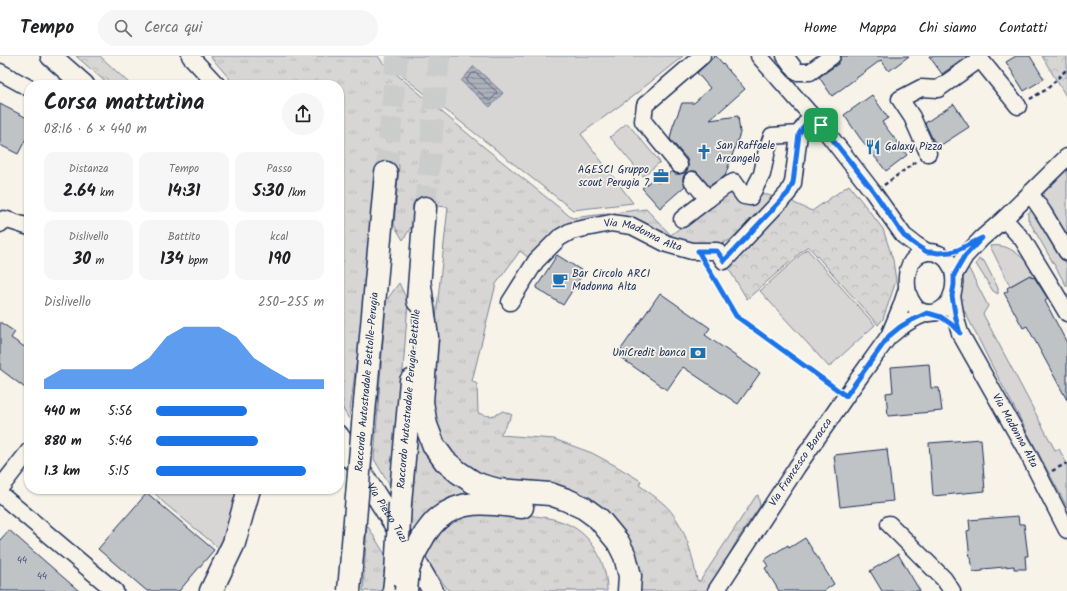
<!DOCTYPE html>
<html lang="it">
<meta charset="utf-8">
<style>
body{margin:0;font-family:Kalam,sans-serif;background:#f6f6f6;color:#202124;height:100vh;display:flex;flex-direction:column;font-size:15px;white-space:nowrap}
*{box-sizing:border-box;margin:0}
p{font-size:13px;color:#757577}
.icon{flex:none;width:22px;height:22px;fill:none;stroke:currentColor;stroke-width:2;stroke-linecap:round;stroke-linejoin:round}
.map{position:relative;flex:1;overflow:hidden}
.panel{position:absolute;left:24px;top:24px;width:320px;height:414px;display:flex;flex-direction:column;background:#fff;border-radius:16px;box-shadow:0 1px 3px #0004}
.panel>*{flex:none}
.pin{position:absolute;display:grid;place-items:center;width:34px;height:34px;color:#fff;margin:-17px;border-radius:8px;box-shadow:0 2px 6px #0006}
.round{display:grid;place-items:center;flex:none;width:42px;height:42px;border-radius:21px;background:#f6f6f6}
.summary{display:flex;align-items:center;justify-content:space-between;height:68px;padding:0 20px}
h1{font-size:22px;font-weight:700;line-height:30px}
.metrics{display:grid;grid-template-columns:repeat(3,1fr);gap:6px;height:68px;padding:4px 20px}
.metrics div{display:grid;align-content:center;border-radius:10px;background:#f6f6f6;text-align:center}
.metrics b{font-size:17px;font-weight:700}
.metrics small{font-size:11px;font-weight:400}
.metrics p{font-size:11px}
.chart{height:112px;padding:8px 20px}
.chart p{display:flex;justify-content:space-between}
.chart svg{width:100%;height:72px;margin-top:4px;fill:#1a73e8;opacity:.7}
ul{padding:0 20px;list-style:none;font-size:13px}
li{display:grid;grid-template-columns:64px 48px 1fr;align-items:center;height:30px}
li i{height:10px;border-radius:5px;background:#1a73e8}
header{display:flex;align-items:center;gap:24px;box-sizing:border-box;height:56px;padding:0 20px;background:#fff;border-bottom:1px solid #e0e0e0}
header strong{font-size:19px}
nav{display:flex;gap:22px;margin-inline-start:auto;font-size:14px}
.search{width:280px;height:36px;background:#f6f6f6;display:flex;align-items:center;gap:10px;box-sizing:border-box;padding:0 14px;border-radius:22px;color:#757577;font-size:15px}
.map>svg:first-child{display:block}
.grass{fill:url(#grass-tufts);stroke:#798299}
.park{fill:url(#park-crowns);stroke:#798299}
.garden{fill:#d7d6d4;stroke:#798299}
.water{fill:url(#water-rules);stroke:#727c95}
.lines{fill:none;stroke-linecap:round;stroke-linejoin:round}
.shore{stroke:#556382;stroke-width:1}
.building{fill:#c0c3c5;stroke:#1b2f5e}
.highway-tunnel{stroke:#cbcccc;stroke-width:22;stroke-dasharray:22 11;stroke-linecap:butt}
.minor-casing{stroke:#1b2f5e;stroke-width:19}
.major-casing{stroke:#1b2f5e;stroke-width:23}
.highway-casing{stroke:#1b2f5e;stroke-width:25}
.path{stroke:#1b2f5e;stroke-width:2.5;stroke-dasharray:4 3;stroke-linecap:butt}
.minor{stroke:#f7f3e8;stroke-width:16}
.major{stroke:#f7f3e8;stroke-width:20}
.highway{stroke:#f7f3e8;stroke-width:22}
.highway-bridge-casing{stroke:#1b2f5e;stroke-width:25;stroke-linecap:butt}
.highway-bridge{stroke:#f7f3e8;stroke-width:22}
.route-casing{stroke:#fff;stroke-width:8}
.route{stroke:#1a73e8;stroke-width:5}
.labels{text-anchor:middle;dominant-baseline:central;stroke-width:3.5;stroke-linejoin:round;paint-order:stroke}
.number-label{font-size:9px;fill:#445478}
.poi-label{font-size:11px;fill:#1b2f5e;stroke:#f7f3e8;text-anchor:start}
.street-label{font-size:11px;fill:#1b2f5e;stroke:#f7f3e8}
</style>
<header>
<strong>Tempo</strong>
<div class="search"><svg class="icon" aria-label="search" viewBox="0 0 24 24"><circle cx="10" cy="10" r="6"/><path d="M15 15l6 6"/></svg>Cerca qui</div>
<nav><a>Home</a><a>Mappa</a><a>Chi siamo</a><a>Contatti</a></nav>
</header>
<div class="map">
<svg width="1067" height="535" viewBox="0 0 1067 535">
<defs>
<pattern id="grass-tufts" width="24" height="20" patternUnits="userSpaceOnUse"><rect width="24" height="20" fill="#d7d6d4"/><path d="M3 7l-1-3M5 7V3M7 7l1-3M15 17l-1-3M17 17v-4M19 17l1-3" fill="none" stroke="#b8b8b8"/></pattern>
<pattern id="park-crowns" width="20" height="18" patternUnits="userSpaceOnUse"><rect width="20" height="18" fill="#d7d6d4"/><path d="M2 6a3 3 0 1 1 6 0M12 15a3 3 0 1 1 6 0" fill="none" stroke="#b8b8b8"/></pattern>
<pattern id="water-rules" width="6" height="5" patternUnits="userSpaceOnUse"><rect width="6" height="5" fill="#acb0b9"/><path d="M0 2.5h6" fill="none" stroke="#8b909a"/></pattern>
</defs>
<rect width="100%" height="100%" fill="#f7f3e8"/>
<filter id="ink" filterUnits="userSpaceOnUse"><feTurbulence type="fractalNoise" baseFrequency=".025" numOctaves="2"/><feDisplacementMap in="SourceGraphic" scale="8" xChannelSelector="R" yChannelSelector="G"/><feConvolveMatrix kernelMatrix="1 2 1 2 8 2 1 2 1" color-interpolation-filters="sRGB"/></filter>
<g filter="url(#ink)">
<g class="grass">
<path d="M210,0H378L383,7L479,87L572,162L646,153L671,179L730,132L755,145L761,137L774,141L730,184L718,190L695,191L611,163L530,203L520,195L496,228L472,325L477,328L478,357C489,361 493,361 503,355L512,359L500,379L554,383L592,397L616,410L641,425L639,429C647,435 656,441 664,448C685,468 692,497 697,524L700,525L756,440L758,439L760,450L739,481L708,535H640C638,524 637,507 634,497C628,481 618,467 605,455L519,428L477,418L439,386L431,338L437,252L448,151L413,148V168L403,184L394,169L399,109L379,107L361,281L355,316L349,363L339,346V243L342,155L339,151V29H235Z"/>
<polygon points="399,227 408,246 394,437 374,403 386,245"/>
<path d="M418,381L421,382C424,388 427,395 432,401C442,415 458,428 475,434C485,438 496,438 508,439C519,440 530,441 541,442C579,447 615,474 622,514C623,521 623,528 623,535H619C621,492 595,458 553,449C541,446 528,446 516,445C493,442 472,439 450,447C442,450 432,457 427,462C422,467 419,476 413,478L410,474L416,383Z"/>
<path d="M496,456C516,459 545,459 563,466C592,477 607,506 607,535H449L424,502L426,492L441,473L464,459Z"/>
<polygon points="367,469 389,505 386,535 363,535"/>
</g>
<g class="park">
<polygon points="76,0 100,0 131,29 109,29"/>
<polygon points="1042,0 1067,0 1067,42"/>
<polygon points="849,129 883,173 893,204 896,225 883,263 878,269 808,190 747,243 724,205 788,137 794,147 812,155"/>
</g>
<g class="garden">
<polygon points="391,0 683,0 633,40 581,78 633,147 573,154 533,123 386,7"/>
<polygon points="627,67 660,106 643,120 610,81"/>
<polygon points="1067,113 1067,185 1043,147 1041,137"/>
<polygon points="1032,155 1036,156 1067,209 1067,231 1028,163 1028,157"/>
<path d="M990,190C993,190 996,189 1000,190C1014,191 1029,208 1038,218L1032,222L1030,219L1010,230Z"/>
<polygon points="807,193 875,269 829,311 760,235"/>
<polygon points="979,203 984,205 998,232 998,238 993,235 976,208"/>
<polygon points="968,211 988,250 983,258 1055,394 1059,393 1067,408 1067,451 990,306 960,246 959,234 961,221"/>
<polygon points="151,433 238,433 220,493 163,446"/>
</g>
<polygon class="water" points="474,10 503,37 490,51 461,25"/>
<g class="lines">
<polygon class="shore" points="473,17 476,17 497,36 496,38 490,45 488,44 467,25 467,23"/>
</g>
<g class="building">
<polygon points="715,0 716,0 745,33 710,64 738,60 740,77 725,120 709,130 699,118 696,115 691,115 686,117 683,121 683,126 685,130 660,152 642,132 654,122 658,127 672,115 675,118 680,118 685,117 688,113 688,108 687,103 670,83 673,70 682,47 694,47 710,32 697,17"/>
<polygon points="841,0 909,0 889,15 881,4 832,40 819,21 838,8 840,4"/>
<polygon points="929,0 968,0 942,18"/>
<polygon points="1016,0 1030,0 1044,23 1024,35 1006,6"/>
<polygon points="872,39 888,62 882,66 907,99 886,115 860,82 844,59"/>
<polygon points="0,48 29,63 29,77 18,98 0,89"/>
<polygon points="954,48 969,71 938,91 932,82 925,67"/>
<polygon points="557,199 584,216 563,249 536,232"/>
<polygon points="1030,219 1032,222 1034,221 1048,243 1045,245 1067,287 1067,344 1027,270 1023,272 1004,237 1008,235 1007,232"/>
<polygon points="660,237 710,272 705,279 760,317 738,348 683,311 667,334 617,299"/>
<polygon points="0,266 15,276 11,282 29,294 29,335 0,313"/>
<polygon points="929,308 931,332 939,332 942,355 888,360 886,337 893,336 891,311"/>
<polygon points="981,383 985,435 933,440 929,387"/>
<polygon points="887,393 893,445 840,451 834,399"/>
<polygon points="147,437 214,494 179,535 147,535 98,493"/>
<polygon points="1018,460 1019,468 1024,468 1028,500 1025,500 1026,513 1014,513 1014,510 983,513 983,515 973,516 971,502 970,502 967,475 970,474 969,464"/>
<polygon points="9,474 25,488 79,535 0,535 0,484"/>
<polygon points="805,482 834,528 824,535 779,535 765,512 768,510 764,504 788,489 789,492"/>
<polygon points="898,498 920,535 882,535 870,515"/>
</g>
<g class="lines">
<g class="highway-tunnel">
<polyline points="386,117 397,0"/>
<polyline points="425,152 439,0"/>
</g>
<defs>
<g id="minor">
<polyline points="190,0 217,29"/>
<polyline points="759,0 811,59 821,69 873,136 904,180 916,189 927,196"/>
<polyline points="785,0 797,16 810,16 832,0"/>
<polyline points="980,3 1018,50"/>
<polyline points="0,16 29,32"/>
<polyline points="928,97 912,61 900,43 921,32 938,33 980,3 978,0"/>
<polyline points="679,109 643,65 645,49 702,0"/>
<polyline points="692,124 708,143 724,131 734,126 744,140 750,141 762,118 767,94 772,80 799,78"/>
<polyline points="1030,137 1043,156 1067,196"/>
<polyline points="682,163 708,143"/>
<polyline points="1004,163 1023,184 1054,235 1067,257"/>
<polyline points="0,168 4,163 29,171"/>
<path d="M927,196C965,194 961,258 929,257C923,257 917,254 914,249C904,237 904,211 916,201C919,198 923,197 927,196Z"/>
<polyline points="954,219 965,200 982,182 1004,163 1067,101"/>
<path id="s1" d="M952,239L956,263L960,277L1025,392L1067,474"/>
<path id="s2" d="M510,246L536,205L559,182L571,175L611,167L632,170L667,188L692,195H717L724,205L788,137L793,127L799,78L811,59"/>
<path d="M891,279C902,269 913,262 927,257"/>
<polyline points="0,432 29,395"/>
<polyline points="0,438 115,535"/>
<polyline points="889,468 944,523 952,535"/>
<path id="s3" d="M716,535L797,411L846,340L889,280L901,251L907,233"/>
</g>
<g id="major">
<polyline points="51,0 84,29"/>
<path id="s4" d="M339,380L397,473L433,535"/>
</g>
<g id="highway">
<polyline points="420,230 427,281 422,346 426,369 434,390 445,405 458,416 473,426 483,430 498,434 550,438 567,444 584,452 599,463 618,486 625,500 630,520 629,535"/>
<polyline points="418,245 425,152"/>
<polyline points="364,357 386,117"/>
<polyline points="339,396 351,401"/>
<polyline points="400,447 411,325"/>
<path d="M425,478C429,473 433,466 439,462C464,441 493,448 522,451"/>
<polyline points="211,535 234,487 249,433"/>
<polyline points="394,535 396,517"/>
</g>
</defs>
<use href="#minor" class="minor-casing"/>
<use href="#major" class="major-casing"/>
<use href="#highway" class="highway-casing"/>
<g class="path">
<polyline points="1030,43 1047,33 1065,15 1067,12"/>
<polyline points="884,129 917,105"/>
<polyline points="706,209 735,260 835,332"/>
<polyline points="1052,415 1067,407"/>
</g>
<use href="#minor" class="minor"/>
<use href="#major" class="major"/>
<use href="#highway" class="highway"/>
<defs>
<g id="highway-bridge">
<polyline points="396,517 400,447"/>
<polyline points="349,535 364,357"/>
<polyline points="406,535 408,514 414,498 425,478"/>
</g>
</defs>
<use href="#highway-bridge" class="highway-bridge-casing"/>
<use href="#highway-bridge" class="highway-bridge"/>
</g>
</g>
<g class="lines" filter="url(#ink)">
<defs>
<polygon id="route" points="811,59 821,69 874,136 904,180 916,189 927,196 933,196 938,197 951,196 958,194 982,182 965,200 954,219 954,229 952,240 956,263 960,277 951,268 941,261 931,258 927,257 910,265 900,271 889,280 846,340 736,260 698,195 717,195 724,205 788,137 793,127 799,78"/>
</defs>
<use href="#route" class="route-casing"/>
<use href="#route" class="route"/>
</g>
<defs>
<symbol id="restaurant-bare" viewBox="-9 -9 18 18"><path d="M-5-6h1v4h1v-4h1v4h1v-4h1v5L-1.5 .5V6h-2V.5L-5-1ZM5-6V6H3V1.5H1.5Q1.5-4 5-6Z" fill="#1f6fb2" stroke="#f7f3e8" stroke-width="2.5" paint-order="stroke"/></symbol>
<symbol id="church-bare" viewBox="-9 -9 18 18"><path d="M-1.2-6h2.4v3.5h3.3v2.4h-3.3V6h-2.4V-.1h-3.3v-2.4h3.3Z" fill="#1f6fb2" stroke="#f7f3e8" stroke-width="2.5" paint-order="stroke"/></symbol>
<symbol id="office-bare" viewBox="-9 -9 18 18"><path d="M-6-3h4V-5.5h4V-3h4V5H-6ZM-1-4.5V-3h2v-1.5ZM-6 0V1H6V0Z" fill="#1f6fb2" stroke="#f7f3e8" stroke-width="2.5" paint-order="stroke"/></symbol>
<symbol id="cafe-bare" viewBox="-9 -9 18 18"><path d="M-5.5-4.5H6V0H3Q3 3.5 0 3.5H-2.5Q-5.5 3.5-5.5 0ZM3-3.2v2h1.7v-2ZM-6 4.5H4V6H-6Z" fill="#1f6fb2" stroke="#f7f3e8" stroke-width="2.5" paint-order="stroke"/></symbol>
<symbol id="bank-bare" viewBox="-9 -9 18 18"><path d="M-6-4H6V4H-6ZM0-2.3a2.3 2.3 0 1 0 0 4.6a2.3 2.3 0 1 0 0-4.6Z" fill="#1f6fb2" stroke="#f7f3e8" stroke-width="2.5" paint-order="stroke"/></symbol>
</defs>
<g fill-rule="evenodd">
<use href="#restaurant-bare" x="862" y="80" width="22" height="22"/>
<use href="#church-bare" x="693" y="85" width="22" height="22"/>
<use href="#office-bare" x="650" y="109" width="22" height="22"/>
<use href="#cafe-bare" x="549" y="213" width="22" height="22"/>
<use href="#bank-bare" x="687" y="286" width="22" height="22"/>
</g>
<g class="labels">
<g class="number-label">
<text x="22" y="504">44</text>
<text x="42" y="520">44</text>
</g>
<g class="poi-label">
<text x="716" y="90">San Raffaele<tspan x="716" dy="13">Arcangelo</tspan></text>
<text x="885" y="91">Galaxy Pizza</text>
<text x="649" y="114" text-anchor="end">AGESCI Gruppo<tspan x="649" dy="13">scout Perugia 7</tspan></text>
<text x="572" y="218">Bar Circolo ARCI<tspan x="572" dy="13">Madonna Alta</tspan></text>
<text x="686" y="297" text-anchor="end">UniCredit banca</text>
</g>
<g class="street-label">
<text stroke="none"><textPath href="#s2" startOffset="170">Via Madonna Alta</textPath></text>
<text transform="translate(367 326) rotate(-85)">Raccordo Autostradale Bettolle-Perugia</text>
<text transform="translate(409 343) rotate(-85)">Raccordo Autostradale Perugia-Bettolle</text>
<text stroke="none"><textPath href="#s1" startOffset="151">Via Madonna Alta</textPath></text>
<text stroke="none"><textPath href="#s3" startOffset="154">Via Francesco Baracca</textPath></text>
<text stroke="none"><textPath href="#s4" startOffset="91">Via Pietro Tuzi</textPath></text>
</g>
</g>
</svg>
<div class="pin" style="left:821px;top:69px;background:#1e9e55"><svg class="icon" aria-label="arrive" viewBox="0 0 24 24"><path d="M6 21V4h12l-3 4 3 4H6"/></svg></div>
<section class="panel">
<div class="summary"><div><h1>Corsa mattutina</h1><p>08:16 · 6 × 440 m</p></div><a class="round"><svg class="icon" aria-label="share" viewBox="0 0 24 24"><path d="M12 15V3M7 8l5-5 5 5M5 13v7h14v-7"/></svg></a></div>
<div class="metrics">
<div><p>Distanza</p><b>2.64<small> km</small></b></div>
<div><p>Tempo</p><b>14:31</b></div>
<div><p>Passo</p><b>5:30<small> /km</small></b></div>
</div>
<div class="metrics">
<div><p>Dislivello</p><b>30<small> m</small></b></div>
<div><p>Battito</p><b>134<small> bpm</small></b></div>
<div><p>kcal</p><b>190</b></div>
</div>
<div class="chart"><p><span>Dislivello</span>250–255 m</p>
<svg viewBox="0 0 160 44" preserveAspectRatio="none"><path d="M0 44V38L10 32L20 32L30 32L40 32L50 32L60 25L70 12L80 6L90 6L100 6L110 12L120 25L130 32L140 38L150 38L160 38V44z"/></svg>
</div>
<ul>
<li><b>440 m</b>5:56<i style="width:54%"></i></li>
<li><b>880 m</b>5:46<i style="width:61%"></i></li>
<li><b>1.3 km</b>5:15<i style="width:89%"></i></li>
</ul>
</section>
</div>
